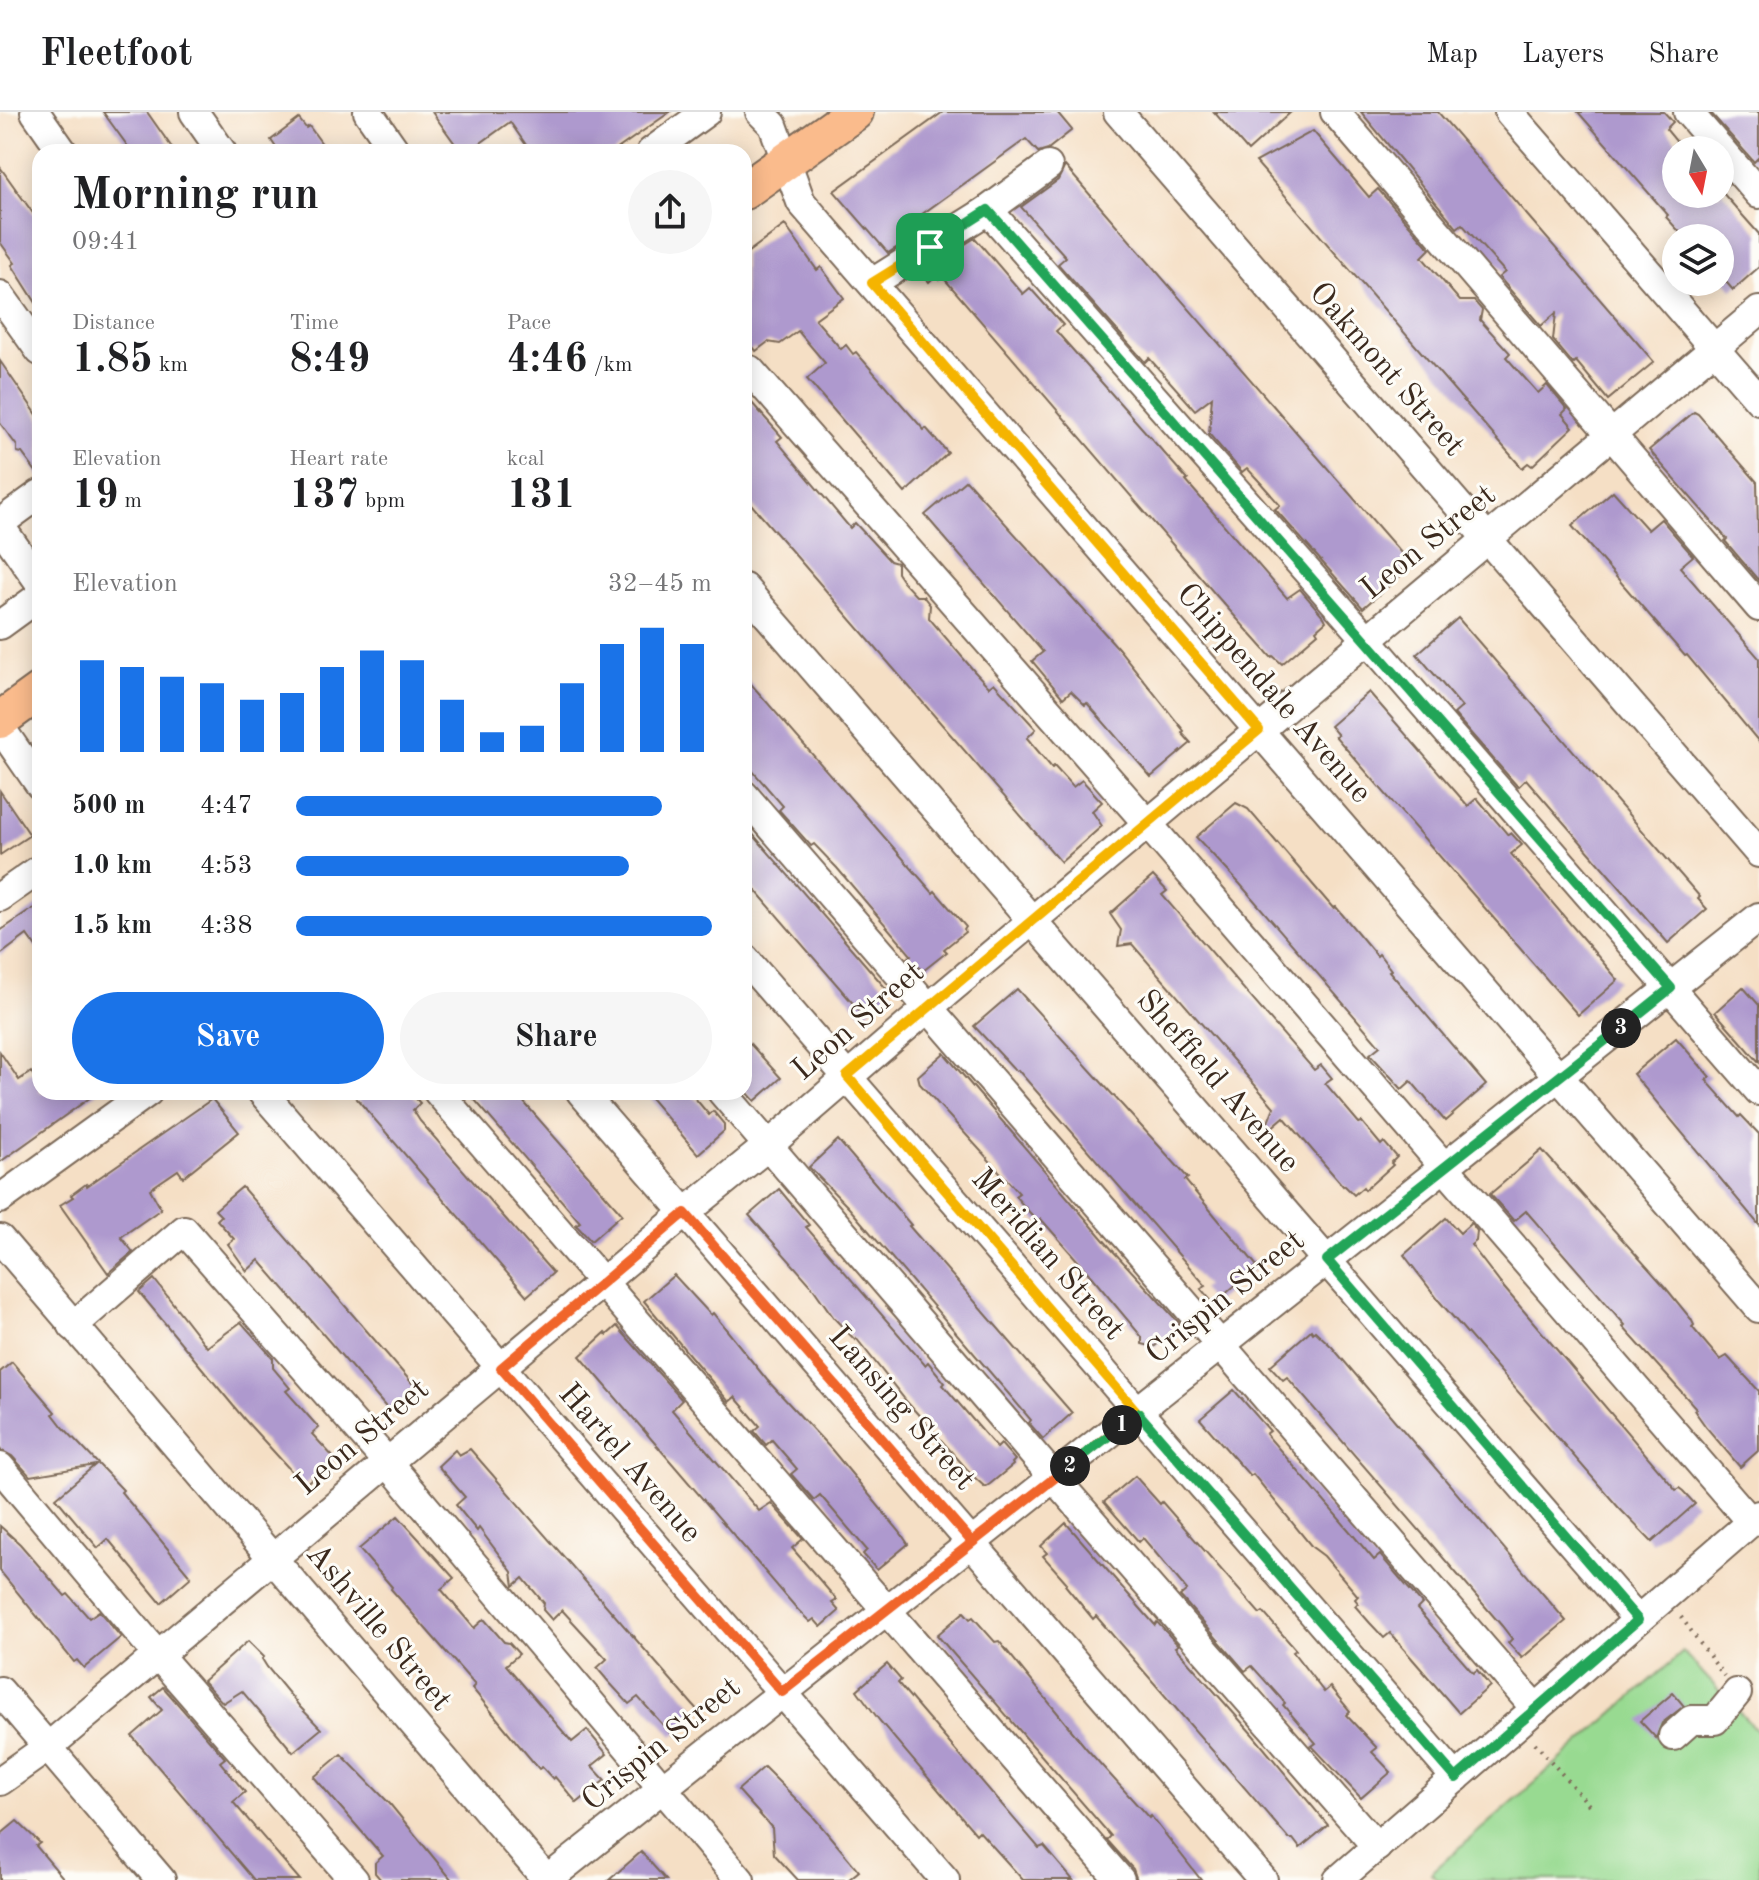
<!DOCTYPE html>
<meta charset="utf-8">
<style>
body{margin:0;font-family:"Old Standard TT",serif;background:#f6f6f6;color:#202124;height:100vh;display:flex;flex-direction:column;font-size:30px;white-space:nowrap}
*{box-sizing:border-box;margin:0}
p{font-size:26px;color:#757577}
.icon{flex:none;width:44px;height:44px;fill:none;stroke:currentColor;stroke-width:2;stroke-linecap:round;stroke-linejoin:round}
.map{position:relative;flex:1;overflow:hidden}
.side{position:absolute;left:32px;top:32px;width:720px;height:956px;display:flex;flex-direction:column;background:#fff;border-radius:24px;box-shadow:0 4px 20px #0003}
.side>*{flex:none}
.needle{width:52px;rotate:170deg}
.tools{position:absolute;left:1662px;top:24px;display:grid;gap:16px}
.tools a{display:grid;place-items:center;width:72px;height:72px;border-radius:50%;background:#fff;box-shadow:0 4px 20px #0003;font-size:40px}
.pin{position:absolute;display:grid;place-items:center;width:68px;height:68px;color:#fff;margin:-34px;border-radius:16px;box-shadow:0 4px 12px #0006}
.km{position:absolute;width:40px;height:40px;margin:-20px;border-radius:50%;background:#222;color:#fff;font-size:22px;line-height:40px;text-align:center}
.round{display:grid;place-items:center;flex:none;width:84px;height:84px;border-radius:42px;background:#f6f6f6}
.overview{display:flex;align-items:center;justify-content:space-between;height:136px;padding:0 40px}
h1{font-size:44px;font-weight:700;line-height:60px}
.metrics{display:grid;grid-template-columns:repeat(3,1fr);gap:12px;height:136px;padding:8px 40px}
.metrics div{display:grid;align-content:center}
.metrics b{font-size:40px;font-weight:700}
.metrics small{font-size:22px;font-weight:400}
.metrics p{font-size:22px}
.chart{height:224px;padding:16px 40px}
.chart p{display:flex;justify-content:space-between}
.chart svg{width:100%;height:144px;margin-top:8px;stroke:#1a73e8;stroke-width:6}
.cta{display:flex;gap:16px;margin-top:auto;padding:16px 40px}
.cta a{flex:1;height:92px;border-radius:48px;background:#1a73e8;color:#fff;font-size:32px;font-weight:700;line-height:92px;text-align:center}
.cta a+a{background:#f6f6f6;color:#202124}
ul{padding:0 40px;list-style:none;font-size:26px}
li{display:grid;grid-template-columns:128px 96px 1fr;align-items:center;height:60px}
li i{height:20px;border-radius:10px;background:#1a73e8}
header{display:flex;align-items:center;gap:48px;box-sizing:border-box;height:112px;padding:0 40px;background:#fff;border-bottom:2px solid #e0e0e0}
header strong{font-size:38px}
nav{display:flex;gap:44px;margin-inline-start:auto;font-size:28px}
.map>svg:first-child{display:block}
.green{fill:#98da91;stroke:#6a8258;stroke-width:2}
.building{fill:#ae99ce}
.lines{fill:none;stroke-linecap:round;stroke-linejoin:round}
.minor-casing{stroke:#7c6958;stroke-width:32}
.major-casing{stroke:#7c6958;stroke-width:40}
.path{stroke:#7c6958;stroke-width:4;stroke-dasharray:2 6;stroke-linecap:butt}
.minor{stroke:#fff;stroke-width:28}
.major{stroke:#fabb8c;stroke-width:36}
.split-1-casing{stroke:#fff;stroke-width:16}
.split-2-casing{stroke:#fff;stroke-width:16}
.split-3-casing{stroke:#fff;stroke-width:16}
.split-4-casing{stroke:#fff;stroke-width:16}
.split-1{stroke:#f5b400;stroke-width:10}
.split-2{stroke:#f0652b;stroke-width:10}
.split-3{stroke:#22a559;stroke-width:10}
.split-4{stroke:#22a559;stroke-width:10}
.labels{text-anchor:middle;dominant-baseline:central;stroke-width:6;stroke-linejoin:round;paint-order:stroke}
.street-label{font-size:32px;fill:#3b2a1e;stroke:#fdfcf7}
</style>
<header>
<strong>Fleetfoot</strong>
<nav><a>Map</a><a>Layers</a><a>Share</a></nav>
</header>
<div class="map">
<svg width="1759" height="1768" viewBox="0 0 1759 1768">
<rect width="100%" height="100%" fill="#fdfcf7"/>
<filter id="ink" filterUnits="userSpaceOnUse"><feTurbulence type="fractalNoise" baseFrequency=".0125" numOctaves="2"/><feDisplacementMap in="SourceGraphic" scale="16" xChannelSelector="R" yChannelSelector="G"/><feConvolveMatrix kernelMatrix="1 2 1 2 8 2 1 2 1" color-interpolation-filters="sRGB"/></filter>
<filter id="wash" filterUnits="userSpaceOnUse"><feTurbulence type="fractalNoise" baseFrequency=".006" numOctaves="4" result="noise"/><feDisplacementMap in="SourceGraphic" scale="32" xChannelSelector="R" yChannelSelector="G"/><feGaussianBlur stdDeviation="1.8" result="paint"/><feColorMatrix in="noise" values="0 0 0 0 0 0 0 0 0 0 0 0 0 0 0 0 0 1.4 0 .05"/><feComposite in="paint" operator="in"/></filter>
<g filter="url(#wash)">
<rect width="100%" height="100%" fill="#f5dfc5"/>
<polygon class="green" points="1683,1540 1759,1621 1759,1768 1439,1768 1431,1761"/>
<g id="blocks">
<g class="building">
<polygon points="103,0 147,0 175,40 132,40"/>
<polygon points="432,0 670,0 613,40 531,40 510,10 468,40 461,40"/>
<polygon points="943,0 1057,0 1072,18 1048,37 1038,40 1026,27 914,108 923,119 888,141 834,79"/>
<polygon points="1214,0 1291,0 1248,39"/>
<polygon points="1361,0 1438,0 1654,250 1608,288 1576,249 1573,252 1553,228 1556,201 1541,214 1499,165 1505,160 1462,112 1457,116"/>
<polygon points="1578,0 1664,0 1673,10 1666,17 1676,29 1676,82 1720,82 1720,63 1728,72 1721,79 1759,122 1759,155 1733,178 1720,163 1720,126 1685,126 1666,105 1668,103"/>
<polygon points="1710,0 1759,0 1759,45 1754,50"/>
<polygon points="299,7 306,16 309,14 328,40 279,40 271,28"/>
<polygon points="1313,19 1369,85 1378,77 1430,137 1422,145 1460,189 1474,189 1482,198 1480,208 1510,241 1506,245 1538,281 1547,273 1567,297 1562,302 1573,315 1532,354 1528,351 1522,356 1256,50"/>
<polygon points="1065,54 1409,450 1401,458 1404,461 1363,496 1275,397 1280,393 1259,369 1247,356 1242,360 1209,322 1212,285 1195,298 1149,246 1145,250 1058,152 1066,145 1021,95 1058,68"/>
<polygon points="0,55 40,111 40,197 12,153 15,151 0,130"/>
<polygon points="785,113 817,158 821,155 844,186 815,207 841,237 846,233 853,242 856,240 924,318 926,316 948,341 905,381 807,267 825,251 798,219 780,232 768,230 756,239 754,236 744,243 744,143"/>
<polygon points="975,126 1023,182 1030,176 1063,213 1056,219 1188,368 1186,369 1287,486 1300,477 1324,505 1326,509 1316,518 1318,521 1282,552 1273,544 1271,545 1215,482 942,164 939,167 936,163 929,170 921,160"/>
<polygon points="0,249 40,307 40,365 22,341 17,340 17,334 0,311"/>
<polygon points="744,282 782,325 777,329 850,416 855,411 890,449 897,451 897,461 903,470 916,484 923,484 930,493 929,506 974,559 989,575 994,571 1036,617 1027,626 1052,656 1054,654 1073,675 1082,668 1102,690 1092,699 1102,714 1061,750 744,384"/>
<polygon points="1694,300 1698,302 1757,370 1759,469 1725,429 1727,427 1649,338"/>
<polygon points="966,368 1118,536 1184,619 1182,621 1191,631 1151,665 1087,591 1085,593 1071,579 1063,586 1032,549 1043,540 925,403"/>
<polygon points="1613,379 1648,418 1661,407 1693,444 1680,455 1759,546 1759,630 1687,543 1685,544 1572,414"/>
<polygon points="1458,506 1700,785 1698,787 1707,797 1668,831 1526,667 1518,675 1454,602 1462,595 1417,542"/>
<polygon points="744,564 933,781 935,779 966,815 964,818 965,820 944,837 947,840 923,859 907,846 911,843 837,756 814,732 811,734 779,698 783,694 744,649"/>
<polygon points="1369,580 1468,694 1477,686 1508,723 1511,721 1522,733 1511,742 1618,868 1578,903 1335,624 1338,623 1330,614"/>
<polygon points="0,679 30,723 0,743"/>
<polygon points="1236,691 1248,697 1333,796 1336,795 1377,844 1379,842 1391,858 1389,859 1486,973 1445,1009 1411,969 1402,977 1370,942 1380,934 1240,772 1196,725"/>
<polygon points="744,712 889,880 863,903 744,765"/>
<polygon points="1153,764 1167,779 1162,783 1314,958 1321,953 1332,966 1325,971 1359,1011 1362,1010 1381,1033 1384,1030 1397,1045 1391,1051 1393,1053 1365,1078 1363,1075 1354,1083 1344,1073 1343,1074 1284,1005 1263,1023 1274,995 1132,832 1118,834 1121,818 1110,802"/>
<polygon points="40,792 40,841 27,823 0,843 0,819"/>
<polygon points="1743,875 1759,893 1759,950 1715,900"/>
<polygon points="1017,877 1179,1056 1188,1066 1185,1068 1257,1154 1214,1192 1201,1177 1206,1174 1018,958 1016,959 974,914"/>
<polygon points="744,925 781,966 755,989 744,977"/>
<polygon points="1676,926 1710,965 1706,968 1739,1005 1741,1003 1759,1022 1759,1113 1633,962"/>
<polygon points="0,940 19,968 31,960 40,972 40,980 98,980 0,1050"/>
<polygon points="944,941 1114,1140 1180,1212 1154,1235 1142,1232 1142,1225 1085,1157 1041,1107 1038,1110 1015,1084 1019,1081 920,972 918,964"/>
<polygon points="351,980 410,980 420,991 413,998 420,1009 553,1161 527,1184"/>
<polygon points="468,980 515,980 622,1102 591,1129 576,1113 580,1110"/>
<polygon points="645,980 690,980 709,1003 713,999 724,1012 724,1019 698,1042"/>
<polygon points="212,987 239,1020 183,1065 178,1058 150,1077 161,1097 121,1125 133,1140 108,1161 60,1093 73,1085 71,1083 86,1072 87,1074"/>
<polygon points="838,1028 911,1113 909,1114 1072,1301 1043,1327 1029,1311 1031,1308 1007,1280 849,1096 809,1055"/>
<polygon points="1542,1038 1665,1175 1691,1207 1694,1213 1692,1215 1720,1248 1727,1244 1759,1279 1759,1338 1740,1355 1706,1315 1694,1298 1696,1296 1623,1215 1625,1213 1526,1099 1514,1109 1490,1082"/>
<polygon points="242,1075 418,1278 391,1301 259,1148 247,1159 228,1132 234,1127 217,1108 221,1104 215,1098"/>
<polygon points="779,1077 809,1113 806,1115 925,1253 928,1250 945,1271 943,1273 997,1336 1001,1332 1015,1348 1012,1351 1013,1353 990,1372 985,1375 974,1365 907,1290 856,1226 855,1228 834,1206 810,1172 749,1103"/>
<polygon points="1446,1106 1460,1121 1471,1111 1477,1119 1476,1129 1471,1133 1500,1171 1676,1378 1679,1376 1683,1379 1695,1392 1652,1430 1619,1396 1440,1190 1404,1143"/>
<polygon points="674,1163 711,1203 713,1201 767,1268 832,1338 900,1420 908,1432 877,1458 863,1442 867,1438 820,1383 814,1388 791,1362 797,1357 772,1328 766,1333 754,1319 760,1314 735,1285 729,1290 644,1189"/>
<polygon points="154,1167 207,1235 241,1210 273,1246 273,1256 290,1276 286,1279 319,1316 312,1322 335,1347 304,1373 245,1308 139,1180"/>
<polygon points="617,1214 682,1288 672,1298 759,1399 771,1391 803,1427 792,1436 837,1488 832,1491 839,1499 821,1515 814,1507 810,1510 798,1498 580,1244 605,1221 607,1223"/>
<polygon points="1311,1218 1313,1221 1315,1219 1332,1235 1566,1509 1522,1546 1508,1531 1512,1527 1502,1514 1287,1265 1283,1268 1270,1254"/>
<polygon points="12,1250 55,1300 53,1302 63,1315 123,1378 121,1380 191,1465 161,1491 108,1427 98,1436 56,1386 95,1353 30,1364 12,1344 0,1338 0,1260"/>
<polygon points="1234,1278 1270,1319 1266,1322 1353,1423 1374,1448 1380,1443 1422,1492 1417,1497 1473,1561 1477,1558 1490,1574 1459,1601 1390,1521 1384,1526 1370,1511 1355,1494 1358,1491 1355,1487 1358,1484 1324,1444 1312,1435 1253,1362 1250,1364 1200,1307"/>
<polygon points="470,1337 699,1600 673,1624 638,1585 629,1592 608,1569 597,1556 607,1547 562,1498 552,1508 543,1498 544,1491 523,1466 514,1474 512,1460 479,1416 477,1419 456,1393 465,1385 438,1354 455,1338 459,1343"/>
<polygon points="1135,1364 1160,1392 1162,1390 1260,1502 1263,1500 1296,1538 1293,1540 1324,1580 1330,1575 1350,1599 1346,1603 1377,1636 1372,1640 1391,1660 1361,1686 1312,1634 1316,1631 1283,1593 1285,1591 1252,1554 1245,1559 1180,1484 1187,1478 1143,1426 1139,1430 1104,1390"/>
<polygon points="398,1404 454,1466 441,1477 474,1516 484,1507 504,1530 509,1531 519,1542 506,1553 572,1630 587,1618 607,1642 592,1654 605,1668 577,1691 555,1665 553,1667 542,1655 539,1657 518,1632 472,1576 475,1573 391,1477 392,1475 359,1437"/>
<polygon points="1066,1411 1155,1513 1157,1510 1178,1533 1175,1535 1253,1623 1328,1713 1300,1736 1293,1727 1289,1727 1096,1504 1093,1507 1065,1473 1067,1471 1043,1444 1047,1441 1041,1434"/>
<polygon points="0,1414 20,1432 65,1484 68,1482 89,1506 99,1499 121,1525 84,1556 77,1548 74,1550 0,1459"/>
<polygon points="964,1500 970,1507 973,1505 995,1530 999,1529 1086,1636 1149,1706 1151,1704 1201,1768 1137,1768 1133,1757 1107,1728 1111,1724 937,1523"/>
<polygon points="248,1529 264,1545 262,1547 267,1555 300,1595 321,1617 293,1640 242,1579 223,1591 203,1569"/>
<polygon points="887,1552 901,1568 898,1571 1039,1736 1044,1734 1073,1768 1023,1768 979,1719 976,1722 879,1608 857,1578"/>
<polygon points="163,1575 225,1646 220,1650 245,1680 233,1690 300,1768 254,1768 132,1624 162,1598 151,1585"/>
<polygon points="1673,1581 1684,1594 1662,1611 1656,1626 1640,1609"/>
<polygon points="341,1642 390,1692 452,1768 381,1768 375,1761 375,1751 383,1744 314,1665"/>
<polygon points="764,1655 811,1702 859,1759 848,1768 798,1768 774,1742 772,1716 738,1678"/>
<polygon points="17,1709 40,1731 36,1734 65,1768 0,1768 0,1723"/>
<polygon points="641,1740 666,1768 609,1768"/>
</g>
</g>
</g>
<g filter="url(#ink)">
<use href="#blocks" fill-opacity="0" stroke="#7c6958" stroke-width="2"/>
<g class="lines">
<defs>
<g id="minor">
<polyline points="35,0 63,40"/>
<polyline points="194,0 222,40"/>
<polyline points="368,0 396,40"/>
<polyline points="760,0 773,13 801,90 1759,1196"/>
<polyline points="1118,0 1759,741"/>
<polyline points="1335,0 1759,495"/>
<polyline points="1509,0 1759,288"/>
<polyline points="1688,0 1759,82"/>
<polyline points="651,40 706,0"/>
<polyline points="988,98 1048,54"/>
<polyline points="872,171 988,98 1367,527 1759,979"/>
<polyline points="0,183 40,239"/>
<polyline points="744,262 750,258 1147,711 1751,1410"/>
<polyline points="0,411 40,382"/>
<polyline points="0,414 40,471"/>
<polyline points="744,476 1638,1508"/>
<polyline points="0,513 40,484"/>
<polyline points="0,615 40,673"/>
<polyline points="744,683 1536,1597"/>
<polyline points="0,785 40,757"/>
<polyline points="744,846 1456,1666"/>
<polyline points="262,980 945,1768"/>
<polyline points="438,980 1120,1768"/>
<polyline points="581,980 1263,1768"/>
<polyline points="722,980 1054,1366 1377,1735"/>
<polyline points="0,1087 148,980"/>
<polyline points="0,1127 547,1768"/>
<polyline points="73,1214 184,1118 388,1351 740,1768"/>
<polyline points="0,1355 157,1542 354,1768"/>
<polyline points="0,1579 161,1768"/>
<polyline points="1673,1624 1691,1608 1715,1608 1737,1581"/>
<polyline points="0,1669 48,1635 685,1101 769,1033 928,896 1759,199"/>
<polyline points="547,1768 1759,805"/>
<polyline points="1338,1768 1759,1403"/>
</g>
<g id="major">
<polyline points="744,79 855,0"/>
<polyline points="0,608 40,579"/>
</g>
</defs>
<use href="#minor" class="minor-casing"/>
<use href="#major" class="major-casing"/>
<g class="path">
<polyline points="1681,1505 1724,1564"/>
<polyline points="1535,1631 1589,1693"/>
</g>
<use href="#minor" class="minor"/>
<use href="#major" class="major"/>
</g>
</g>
<g class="lines" filter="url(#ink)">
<defs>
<polyline id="split-1" points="930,135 872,171 1259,618 847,964 1138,1301 1122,1313"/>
<polyline id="split-2" points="1070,1354 972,1430 685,1101 501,1256 782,1580 1122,1313"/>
<polyline id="split-3" points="1070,1354 1138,1301 1456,1666 1638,1508 1327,1148 1621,916"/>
<polyline id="split-4" points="930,135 988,98 1671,876 1621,916"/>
</defs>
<use href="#split-1" class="split-1-casing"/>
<use href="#split-2" class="split-2-casing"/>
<use href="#split-3" class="split-3-casing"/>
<use href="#split-4" class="split-4-casing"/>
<use href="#split-1" class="split-1"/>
<use href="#split-2" class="split-2"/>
<use href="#split-3" class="split-3"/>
<use href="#split-4" class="split-4"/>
</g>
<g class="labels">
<g class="street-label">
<text transform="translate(1386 258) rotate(49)">Oakmont Street</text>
<text transform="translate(1429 431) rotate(-39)">Leon Street</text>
<text transform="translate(1273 582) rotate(49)">Chippendale Avenue</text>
<text transform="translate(859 910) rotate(-41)">Leon Street</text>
<text transform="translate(1217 970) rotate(49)">Sheffield Avenue</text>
<text transform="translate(1047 1143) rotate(49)">Meridian Street</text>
<text transform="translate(1226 1186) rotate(-39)">Crispin Street</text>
<text transform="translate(901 1297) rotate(49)">Lansing Street</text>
<text transform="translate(363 1326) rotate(-40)">Leon Street</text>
<text transform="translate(629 1352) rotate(49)">Hartel Avenue</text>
<text transform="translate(378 1516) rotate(50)">Ashville Street</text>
<text transform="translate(662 1633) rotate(-39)">Crispin Street</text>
</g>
</g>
</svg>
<div class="tools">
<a><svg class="needle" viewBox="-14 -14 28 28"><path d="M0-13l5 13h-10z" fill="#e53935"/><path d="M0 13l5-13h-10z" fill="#757577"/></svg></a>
<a><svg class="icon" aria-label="layers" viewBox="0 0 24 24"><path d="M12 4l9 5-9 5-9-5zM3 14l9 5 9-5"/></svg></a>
</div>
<div class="pin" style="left:930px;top:135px;background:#1e9e55"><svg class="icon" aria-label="arrive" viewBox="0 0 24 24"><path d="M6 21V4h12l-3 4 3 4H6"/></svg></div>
<b class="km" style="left:1122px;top:1313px">1</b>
<b class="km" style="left:1070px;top:1354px">2</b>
<b class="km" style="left:1621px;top:916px">3</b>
<section class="side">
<div class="overview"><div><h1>Morning run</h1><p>09:41</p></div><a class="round"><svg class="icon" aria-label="share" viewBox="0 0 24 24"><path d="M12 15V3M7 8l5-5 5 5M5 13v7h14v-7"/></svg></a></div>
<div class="metrics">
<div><p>Distance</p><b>1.85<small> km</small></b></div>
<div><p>Time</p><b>8:49</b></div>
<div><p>Pace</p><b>4:46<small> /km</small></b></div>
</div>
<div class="metrics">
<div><p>Elevation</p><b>19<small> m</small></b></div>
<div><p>Heart rate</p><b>137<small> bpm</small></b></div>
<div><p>kcal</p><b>131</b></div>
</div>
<div class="chart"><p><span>Elevation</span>32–45 m</p>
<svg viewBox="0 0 160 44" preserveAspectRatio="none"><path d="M5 44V16M15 44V18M25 44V21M35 44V23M45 44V28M55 44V26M65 44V18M75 44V13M85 44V16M95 44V28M105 44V38M115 44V36M125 44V23M135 44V11M145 44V6M155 44V11"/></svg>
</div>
<ul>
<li><b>500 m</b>4:47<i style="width:88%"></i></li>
<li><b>1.0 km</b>4:53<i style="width:80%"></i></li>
<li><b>1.5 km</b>4:38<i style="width:100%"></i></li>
</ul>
<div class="cta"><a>Save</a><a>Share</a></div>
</section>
</div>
